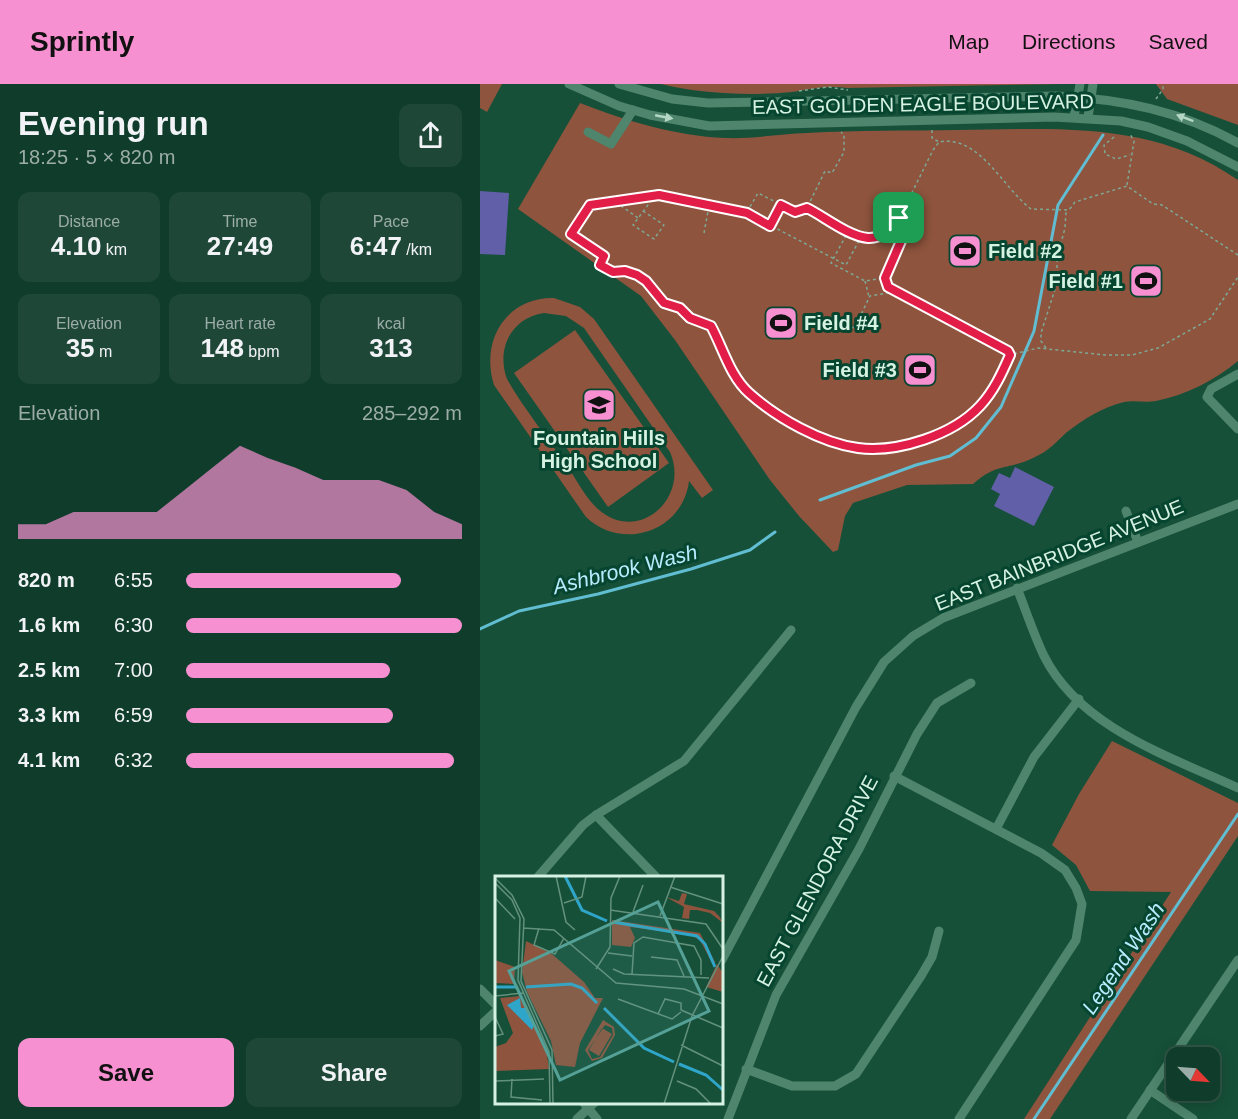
<!DOCTYPE html>
<meta charset="utf-8">
<style>
body{margin:0;font-family:Arial,sans-serif;background:#1e4737;color:#f1f3f6;height:100vh;display:flex;flex-direction:column;font-size:22px;white-space:nowrap}
*{box-sizing:border-box;margin:0}
p{font-size:20px;color:#9cada9}
.icon{flex:none;width:33px;height:33px;fill:none;stroke:currentColor;stroke-width:2;stroke-linecap:round;stroke-linejoin:round}
.map{position:relative;flex:1;overflow:hidden}
.sheet{display:flex;flex-direction:column;background:#103c2b;width:480px}
.sheet>*{flex:none}
.needle{width:39px;rotate:115deg}
.buttons{position:absolute;left:686px;top:963px;display:grid;gap:12px}
.buttons a{display:grid;place-items:center;width:54px;height:54px;border-radius:12px;background:#103c2b;box-shadow:0 3px 15px #0003,0 0 0 2px #305647;font-size:30px}
.pin{position:absolute;display:grid;place-items:center;width:51px;height:51px;color:#fff;margin:-26px;border-radius:12px;box-shadow:0 3px 9px #0006}
.round{display:grid;place-items:center;flex:none;width:63px;height:63px;border-radius:12px;background:#1e4737}
.overview{display:flex;align-items:center;justify-content:space-between;height:102px;padding:0 18px}
h1{font-size:33px;font-weight:600;line-height:45px}
.figures{display:grid;grid-template-columns:repeat(3,1fr);gap:9px;height:102px;padding:6px 18px}
.figures div{display:grid;align-content:center;border-radius:12px;background:#1e4737;text-align:center}
.figures b{font-size:26px;font-weight:600}
.figures small{font-size:16px;font-weight:400}
.figures p{font-size:16px}
.chart{height:168px;padding:12px 18px}
.chart p{display:flex;justify-content:space-between}
.chart svg{width:100%;height:108px;margin-top:6px;fill:#f690d0;opacity:.7}
.button{display:flex;gap:12px;margin-top:auto;padding:12px 18px}
.button a{flex:1;height:69px;border-radius:12px;background:#f690d0;color:#111;font-size:24px;font-weight:600;line-height:69px;text-align:center}
.button a+a{background:#1e4737;color:#f1f3f6}
ul{padding:0 18px;list-style:none;font-size:20px}
li{display:grid;grid-template-columns:96px 72px 1fr;align-items:center;height:45px}
li i{height:15px;border-radius:8px;background:#f690d0}
header{display:flex;align-items:center;gap:36px;box-sizing:border-box;height:84px;padding:0 30px;background:#f690d0;color:#111}
header strong{font-size:28px}
nav{display:flex;gap:33px;margin-inline-start:auto;font-size:21px}
main{display:flex;flex:1;min-height:0}
.map>svg:first-child{display:block}
.green{fill:#8e543d;fill-rule:evenodd}
.lines{fill:none;stroke-linecap:round;stroke-linejoin:round}
.stream{stroke:#61bdd1;stroke-width:3}
.building{fill:#615fa8}
.path{stroke:#7ea895;stroke-width:1.5;stroke-dasharray:3 3;stroke-linecap:butt}
.minor{stroke:#4e856c;stroke-width:9}
.oneway{fill:#b4d7c5}
.route-casing{stroke:#fff;stroke-width:12}
.route{stroke:#e11d48;stroke-width:8}
.labels{text-anchor:middle;dominant-baseline:central;stroke-width:6;stroke-linejoin:round;paint-order:stroke}
.street-label{font-size:20px;fill:#d6f2e3;stroke:#06452f}
.poi-label{font-size:20px;font-weight:bold;fill:#d6f2e3;stroke:#06452f;text-anchor:start}
.water-label{font-size:21px;font-style:italic;fill:#baecff;stroke:#06452f}
.inset-river{fill:none;stroke:#2fa6c9;stroke-width:3}
.inset-road{fill:none;stroke:#63917d;stroke-width:1.5}
.view{fill:#55a197;fill-opacity:0.15;stroke:#55a197;stroke-width:3}
.inset-edge{fill:none;stroke:#d6f2e3;stroke-width:3}
</style>
<header>
<strong>Sprintly</strong>
<nav><a>Map</a><a>Directions</a><a>Saved</a></nav>
</header>
<main>
<section class="sheet">
<div class="overview"><div><h1>Evening run</h1><p>18:25 · 5 × 820 m</p></div><a class="round"><svg class="icon" aria-label="share" viewBox="0 0 24 24"><path d="M12 15V3M7 8l5-5 5 5M5 13v7h14v-7"/></svg></a></div>
<div class="figures">
<div><p>Distance</p><b>4.10<small> km</small></b></div>
<div><p>Time</p><b>27:49</b></div>
<div><p>Pace</p><b>6:47<small> /km</small></b></div>
</div>
<div class="figures">
<div><p>Elevation</p><b>35<small> m</small></b></div>
<div><p>Heart rate</p><b>148<small> bpm</small></b></div>
<div><p>kcal</p><b>313</b></div>
</div>
<div class="chart"><p><span>Elevation</span>285–292 m</p>
<svg viewBox="0 0 160 44" preserveAspectRatio="none"><path d="M0 44V38L10 38L20 33L30 33L40 33L50 33L60 24L70 15L80 6L90 11L100 15L110 20L120 20L130 20L140 24L150 33L160 38V44z"/></svg>
</div>
<ul>
<li><b>820 m</b>6:55<i style="width:78%"></i></li>
<li><b>1.6 km</b>6:30<i style="width:100%"></i></li>
<li><b>2.5 km</b>7:00<i style="width:74%"></i></li>
<li><b>3.3 km</b>6:59<i style="width:75%"></i></li>
<li><b>4.1 km</b>6:32<i style="width:97%"></i></li>
</ul>
<div class="button"><a>Save</a><a>Share</a></div>
</section>
<div class="map">
<svg width="758" height="1035" viewBox="0 0 758 1035">
<rect width="100%" height="100%" fill="#165039"/>
<g class="green">
<polygon points="0,0 22,0 7,28 0,24"/>
<path d="M181,0H583L367,4C346,1 332,5 312,8C269,12 223,10 181,0Z"/>
<polygon points="676,0 758,0 758,41 687,15"/>
<path d="M100,19C146,37 196,52 245,54C272,55 300,50 327,49C377,46 427,47 477,46C576,45 672,36 758,96V277C735,296 706,311 676,317C666,319 654,316 644,318C623,323 604,335 587,348C576,358 569,367 555,373C530,386 517,378 493,400L427,401L373,419L365,432L358,466L353,468L319,432L290,396L195,256L161,212L38,125Z"/>
<path d="M74,214L100,223L114,235L233,406L222,414L209,397C203,447 143,468 106,433L14,301C0,257 26,213 74,214ZM64,229L86,232L104,244L190,368C210,414 159,460 119,426C106,415 97,396 87,382C67,353 44,325 27,295C16,265 31,234 64,229Z"/>
<polygon points="95,246 189,379 128,423 34,289"/>
<polygon points="632,657 758,719 758,752 570,1035 544,1035 691,808 610,807 596,781 572,761 599,710"/>
</g>
<g class="lines">
<g class="stream">
<polyline points="340,416 436,381 470,372 496,354 521,323 554,247 578,121 623,51"/>
<polyline points="0,545 39,527 118,510 211,485 270,466 295,448"/>
<polyline points="554,1035 758,730"/>
</g>
</g>
<g class="building">
<polygon points="0,107 29,109 25,171 0,170"/>
<polygon points="535,383 574,403 554,442 514,422 520,410 511,405 519,389 530,394"/>
</g>
<g class="lines">
<g class="path">
<polyline points="319,7 348,3 368,6"/>
<polyline points="676,15 683,5 683,0"/>
<polyline points="452,46 452,54 459,58"/>
<polyline points="634,53 624,61 625,70 636,75 650,71"/>
<polyline points="647,101 654,57 650,50"/>
<polyline points="136,118 158,134"/>
<polyline points="327,124 380,153"/>
<polyline points="163,127 184,141 174,155 153,141 174,113"/>
<polyline points="267,128 278,109 315,128 327,124 345,87 352,89 364,68 364,51 361,48"/>
<polyline points="419,135 424,151 405,194 408,203 528,267 530,271"/>
<polyline points="290,141 301,122"/>
<polyline points="369,146 351,179 385,197 404,194"/>
<polyline points="224,149 229,122"/>
<path d="M758,171L682,121L673,120L647,102L595,118L589,126L551,125C523,104 499,50 459,58L453,66L411,151C400,149 393,155 381,153L366,181L267,129L179,111L110,121L91,150L125,172L120,181L133,188L145,187L157,191L166,197L184,219L200,224L210,234L231,242C244,264 250,292 269,309C354,386 481,386 530,271L558,264L625,271H652L678,264L730,235L758,193"/>
<polyline points="385,197 389,213"/>
<polyline points="366,245 375,243 390,212 413,208"/>
<polyline points="566,264 561,257 561,249 577,199 577,174 585,144 586,128"/>
</g>
<g class="minor">
<polyline points="89,0 139,22 170,31 229,42 574,33 641,37 668,43 707,57 758,83"/>
<path d="M139,0L192,15L228,19L577,12C642,15 701,27 758,59"/>
<polyline points="594,33 600,0"/>
<polyline points="608,33 613,0"/>
<polyline points="108,48 131,60 153,26"/>
<polyline points="758,290 731,305 727,313 758,345"/>
<polyline points="646,427 658,458"/>
<path d="M537,504C546,527 554,551 564,572C600,644 691,673 758,704"/>
<polyline points="414,692 561,769 585,786 596,804 602,820 596,856 479,1035"/>
<polyline points="116,731 177,794"/>
<polyline points="516,745 554,673 599,615"/>
<polyline points="57,794 103,741 116,731 204,677 311,546"/>
<polyline points="242,876 376,623 404,578 433,552 463,534 758,420"/>
<polyline points="0,905 16,921"/>
<polyline points="0,942 16,927"/>
<polyline points="266,985 312,1002 355,1002 376,990 441,892 452,873 459,847"/>
<polyline points="670,1006 713,1035"/>
<polyline points="103,1018 117,1035"/>
<polyline points="97,1035 115,1018"/>
<polyline points="248,1035 296,911 379,765 437,650 457,619 491,599"/>
<polyline points="651,1035 758,876"/>
</g>
</g>
<defs><path id="oneway-solid" d="M-6-.8H1V-3.2L6.5 0L1 3.2V.8H-6Z" transform="scale(1.5)"/></defs>
<g class="oneway">
<use href="#oneway-solid" transform="translate(184 33) rotate(11)"/>
<use href="#oneway-solid" transform="translate(705 34) rotate(-159)"/>
</g>
<g class="lines">
<defs>
<path id="route" d="M179,111L267,129L290,142L301,121L315,128L327,124C345,133 368,152 388,154C397,155 402,149 411,151L419,134L424,150L405,194L408,203L528,267L530,271C522,289 514,307 500,322C473,351 418,369 378,364C341,359 297,334 269,309C250,292 243,264 231,242L210,234L200,224L184,219L166,197L157,191L145,187L133,188L120,181L124,172L91,150L110,121Z"/>
</defs>
<use href="#route" class="route-casing"/>
<use href="#route" class="route"/>
</g>
<defs>
<symbol id="stadium-square" viewBox="-11 -11 22 22"><rect x="-9" y="-9" width="18" height="18" rx="4" fill="#f690d0" stroke="#06452f"/><path d="M0-5a6.5 5 0 1 0 0 10a6.5 5 0 1 0 0-10ZM-3.5-1.8h7v3.6h-7Z" fill="#111"/></symbol>
<symbol id="school-square" viewBox="-11 -11 22 22"><rect x="-9" y="-9" width="18" height="18" rx="4" fill="#f690d0" stroke="#06452f"/><path d="M0-5L7-2L0 1L-7-2ZM-4 1L0 2.5L4 1V4Q0 6-4 4Z" fill="#111"/></symbol>
</defs>
<g fill-rule="evenodd">
<use href="#stadium-square" x="466" y="148" width="38" height="38"/>
<use href="#stadium-square" x="647" y="178" width="38" height="38"/>
<use href="#stadium-square" x="282" y="220" width="38" height="38"/>
<use href="#stadium-square" x="421" y="267" width="38" height="38"/>
<use href="#school-square" x="100" y="302" width="38" height="38"/>
</g>
<g class="labels">
<g class="street-label">
<text transform="translate(443 20) rotate(-1)">EAST GOLDEN EAGLE BOULEVARD</text>
<text transform="translate(579 471) rotate(-22)">EAST BAINBRIDGE AVENUE</text>
<text transform="translate(337 797) rotate(-62)">EAST GLENDORA DRIVE</text>
</g>
<g class="poi-label">
<text x="508" y="167">Field #2</text>
<text x="643" y="197" text-anchor="end">Field #1</text>
<text x="324" y="239">Field #4</text>
<text x="417" y="286" text-anchor="end">Field #3</text>
<text x="119" y="354" text-anchor="middle">Fountain Hills<tspan x="119" dy="23">High School</tspan></text>
</g>
<g class="water-label">
<text transform="translate(145 485) rotate(-14)">Ashbrook Wash</text>
<text transform="translate(643 874) rotate(-56)">Legend Wash</text>
</g>
</g>
<g transform="translate(15 792)">
<rect width="228" height="228" fill="#165039"/>
<path d="M187,17L192,18L189,28L219,35L224,40L228,47L215,37L202,34H195L194,43L187,42L189,31L171,21L184,25ZM117,44L205,57L220,86L218,89L205,64L196,59L135,51L140,62L136,71L117,69ZM31,65L57,78L89,106L100,122H108L85,167L80,191L61,189L56,165L32,116L27,96ZM0,84L20,91L19,108L0,107ZM222,88L228,97V116L211,111ZM24,120L51,172L54,193L0,195V171L11,167L18,157L5,122ZM108,144L119,151L120,159L107,182L97,185L90,174ZM110,149L117,152L118,159L105,181L97,183L93,174ZM107,152L117,158L104,180L94,174Z" fill="#8e543d" fill-rule="evenodd"/>
<path d="M25,122L26,132H30L39,149L37,154L12,129Z" fill="#2fa6c9"/>
<path class="inset-river" d="M70,0L87,34L112,45M118,46L202,60L210,68L220,91M0,111H21M31,111L76,108L87,112L102,127M109,132L149,172L179,186M184,188L211,199L228,214"/>
<path class="inset-road" d="M61,0L71,46L80,54M0,2L17,19L29,43L26,105L57,174L58,228M0,7L17,24L25,42L23,104L54,176L55,228M175,11L228,28M0,22L20,43M69,27L87,21L91,0M115,34L211,48L228,73M138,36L148,9M165,40L180,0M28,52L59,54L121,107L189,113L228,128M44,52L39,69L60,78L69,62M113,77L137,80M156,81L182,84L189,100M101,93L115,71L116,22L125,0M118,93L129,98L214,102M137,98L139,67L148,61L199,70L206,84V99M0,120L28,117M123,123L177,143L186,136M186,134L228,152M163,138L170,123L186,127V134M0,141L8,158L0,160M186,169L228,190M17,203L16,221L47,224M0,205L49,203M182,205L201,213L216,228M169,228L197,140L228,80"/>
<path class="view" d="M163,26L214,135L65,204L14,95Z"/>
<rect width="228" height="228" class="inset-edge"/>
</g>
</svg>
<div class="buttons">
<a><svg class="needle" viewBox="-14 -14 28 28"><path d="M0-13l5 13h-10z" fill="#e53935"/><path d="M0 13l5-13h-10z" fill="#9cada9"/></svg></a>
</div>
<div class="pin" style="left:419px;top:134px;background:#1e9e55"><svg class="icon" aria-label="arrive" viewBox="0 0 24 24"><path d="M6 21V4h12l-3 4 3 4H6"/></svg></div>
</div>
</main>
